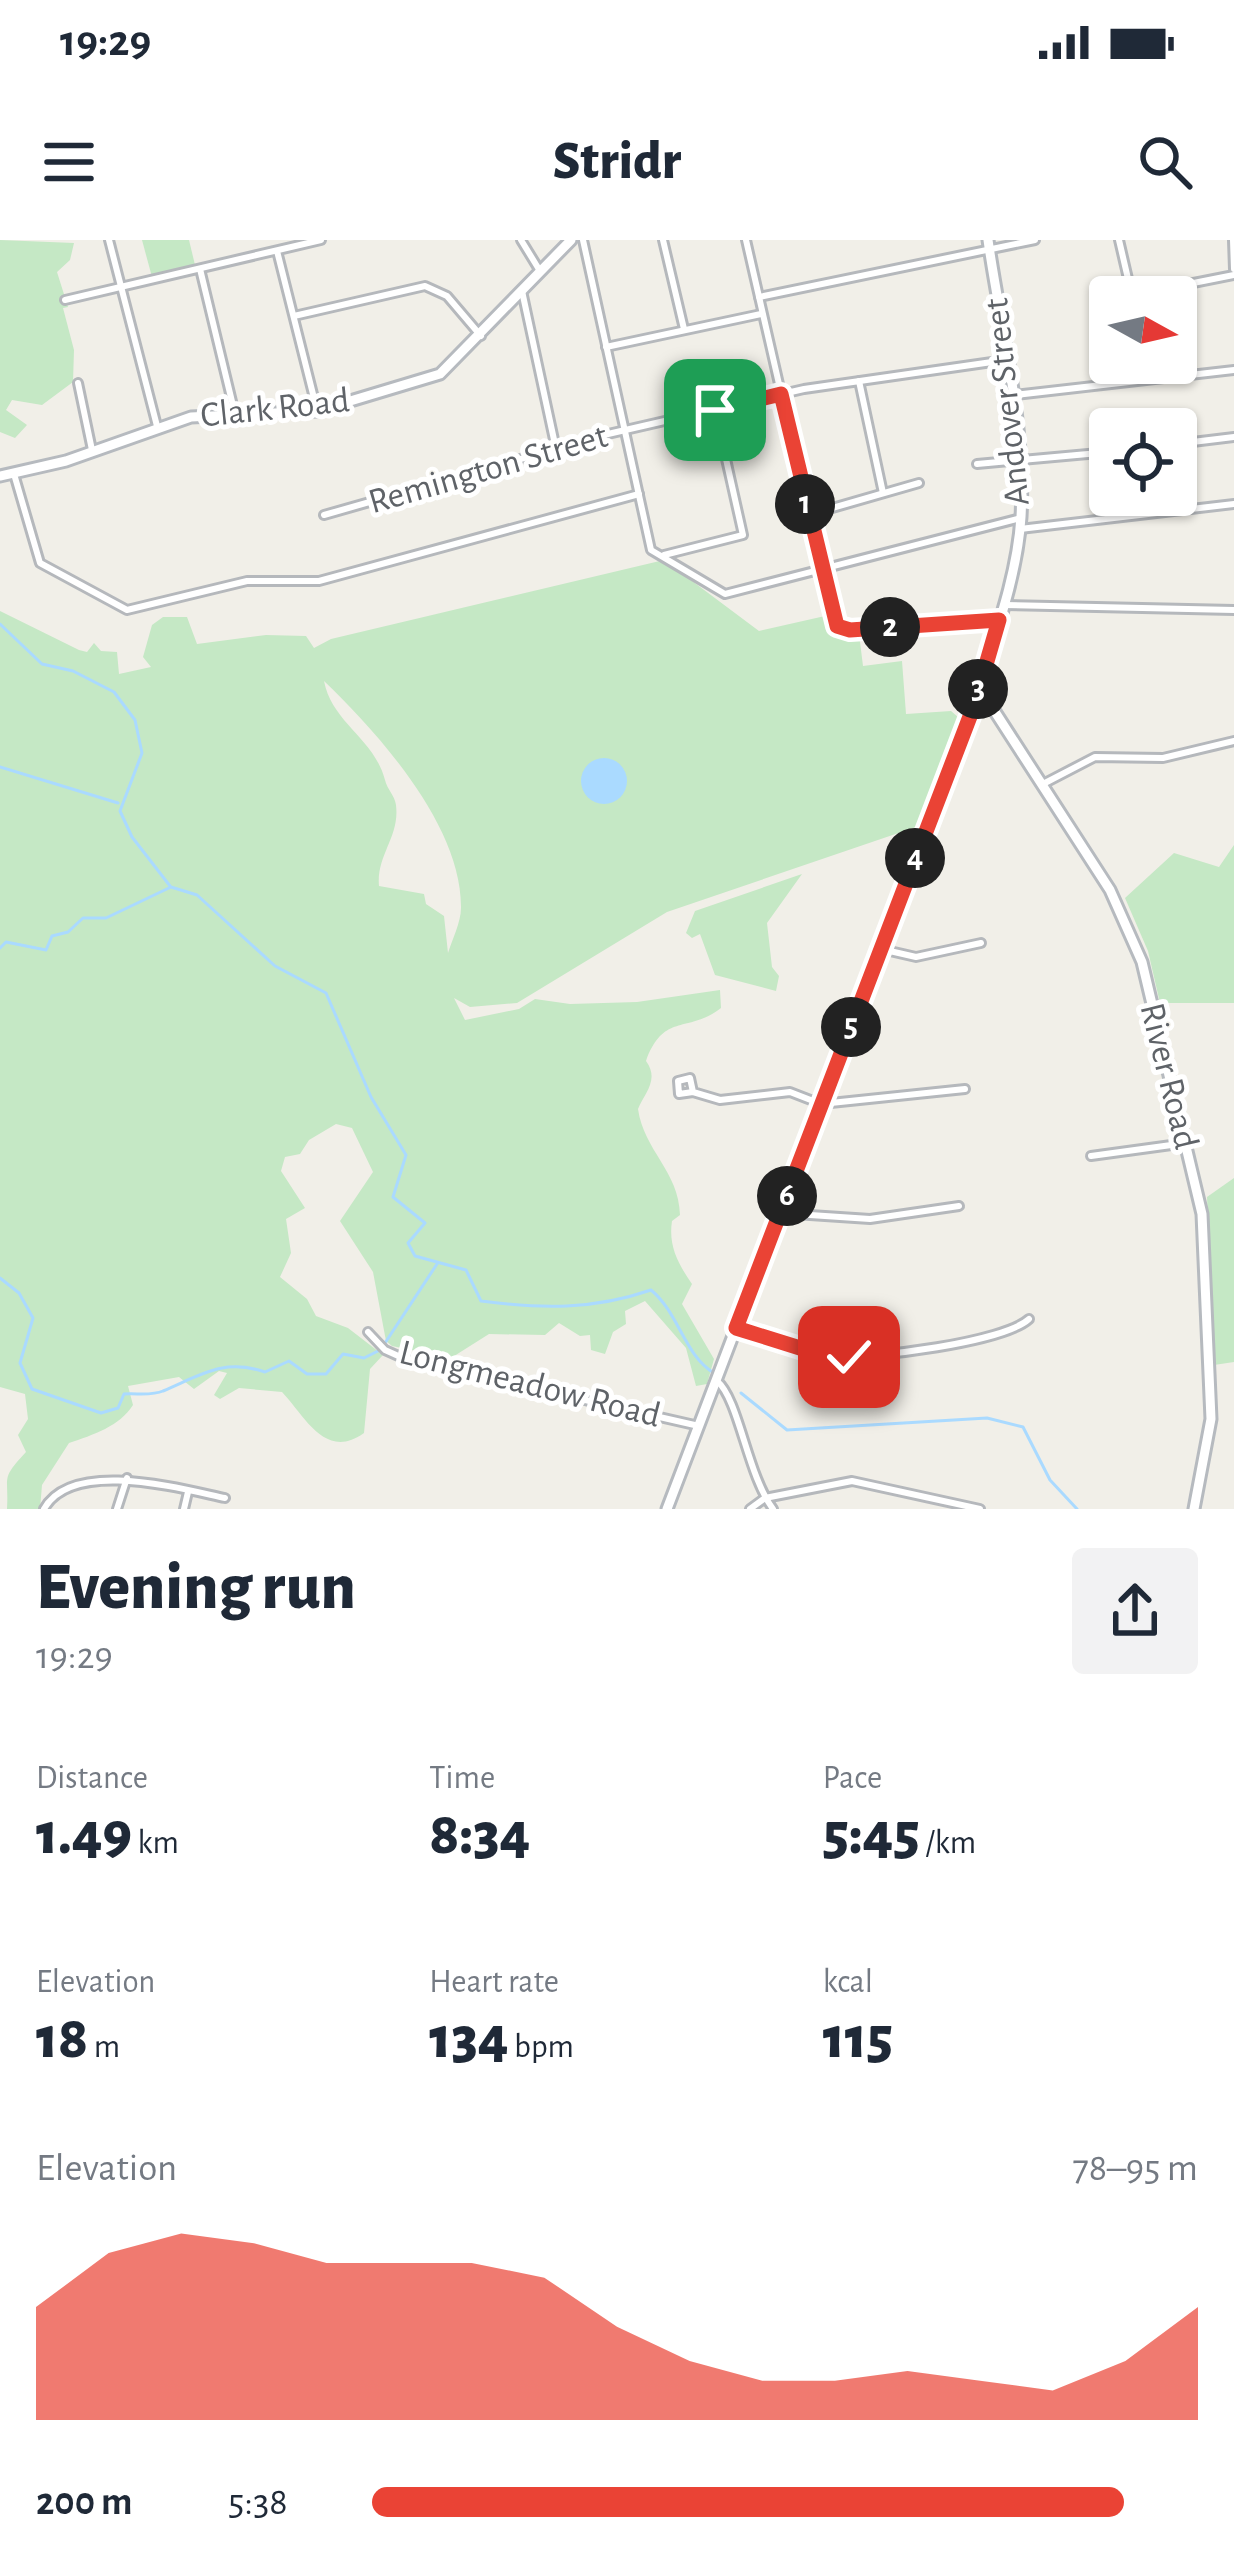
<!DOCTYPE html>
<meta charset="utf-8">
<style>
body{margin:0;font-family:"Alegreya Sans",sans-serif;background:#f2f2f3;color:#1f2937;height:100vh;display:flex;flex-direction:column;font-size:45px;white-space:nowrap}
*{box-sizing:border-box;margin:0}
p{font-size:39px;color:#747a83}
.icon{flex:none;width:66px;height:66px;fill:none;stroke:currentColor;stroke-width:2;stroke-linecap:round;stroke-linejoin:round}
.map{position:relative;height:1269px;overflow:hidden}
.details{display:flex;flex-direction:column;background:#fff;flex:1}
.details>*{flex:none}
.needle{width:78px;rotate:98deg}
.tools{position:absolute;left:1089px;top:36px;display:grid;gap:24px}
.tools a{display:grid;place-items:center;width:108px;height:108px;border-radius:12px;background:#fff;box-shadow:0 3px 9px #0004;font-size:60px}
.pin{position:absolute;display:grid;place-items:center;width:102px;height:102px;color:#fff;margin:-51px;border-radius:24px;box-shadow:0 6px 18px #0006}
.km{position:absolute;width:60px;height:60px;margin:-30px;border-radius:50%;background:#222;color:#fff;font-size:33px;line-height:60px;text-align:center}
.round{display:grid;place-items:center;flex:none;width:126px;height:126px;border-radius:12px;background:#f2f2f3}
.overview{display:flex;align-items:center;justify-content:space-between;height:204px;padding:0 36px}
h1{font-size:66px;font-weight:800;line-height:90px}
.metrics{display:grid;grid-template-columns:repeat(3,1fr);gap:18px;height:204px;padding:12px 36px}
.metrics div{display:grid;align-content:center}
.metrics b{font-size:60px;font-weight:800}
.metrics small{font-size:33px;font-weight:400}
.metrics p{font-size:33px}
.chart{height:336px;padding:24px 36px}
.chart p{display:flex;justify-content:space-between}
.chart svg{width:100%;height:216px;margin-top:12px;fill:#ea4335;opacity:.7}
ul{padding:0 36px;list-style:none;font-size:39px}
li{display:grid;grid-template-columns:192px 144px 1fr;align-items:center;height:90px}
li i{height:30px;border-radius:15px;background:#ea4335}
.status{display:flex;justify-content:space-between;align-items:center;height:84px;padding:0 60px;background:#fff;direction:ltr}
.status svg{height:33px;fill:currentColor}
header{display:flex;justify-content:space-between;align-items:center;height:156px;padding:0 36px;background:#fff;font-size:54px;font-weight:800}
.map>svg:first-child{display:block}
.green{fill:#c5e8c5;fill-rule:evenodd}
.water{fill:#aadaff}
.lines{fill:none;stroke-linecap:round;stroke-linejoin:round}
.stream{stroke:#aadaff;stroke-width:3}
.street-casing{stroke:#b5b8bc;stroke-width:12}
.secondary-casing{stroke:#b6babf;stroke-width:15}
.street{stroke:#fff;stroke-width:6}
.secondary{stroke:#fff;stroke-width:9}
.route-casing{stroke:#fff;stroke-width:24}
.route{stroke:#ea4335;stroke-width:15}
.labels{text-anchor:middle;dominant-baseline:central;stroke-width:10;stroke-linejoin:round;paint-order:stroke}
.street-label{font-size:36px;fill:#5f6368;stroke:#fff}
</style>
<div class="status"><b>19:29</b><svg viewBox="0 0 49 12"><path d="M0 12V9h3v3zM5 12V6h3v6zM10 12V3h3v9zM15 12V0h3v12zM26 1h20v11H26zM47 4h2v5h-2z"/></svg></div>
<header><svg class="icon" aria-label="menu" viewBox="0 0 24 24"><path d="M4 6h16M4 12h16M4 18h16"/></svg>Stridr<svg class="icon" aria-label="search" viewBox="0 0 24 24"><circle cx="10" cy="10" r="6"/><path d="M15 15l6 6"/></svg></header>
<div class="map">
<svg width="1234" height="1269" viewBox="0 0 1234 1269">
<rect width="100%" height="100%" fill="#f1efe8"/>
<g class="green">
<polygon points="0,0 74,3 70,20 57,32 68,67 63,68 74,110 73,142 42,165 12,160 6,170 27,185 15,198 0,192"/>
<polygon points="142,0 189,0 195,25 152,37"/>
<path d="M664,320L759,391L825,376L828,388L859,394L863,426L902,421L906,474L951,471L958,477L919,586L667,672L517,763L470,767L454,758L465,780L519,769L535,759L570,764L637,762L720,750L721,768C687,794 664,772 646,821C660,840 644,854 638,869C644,911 679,931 680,975L672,981C668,1007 679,1025 692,1044L682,1064L714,1119L707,1144L696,1146L686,1108L645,1061L625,1071L626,1084L613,1092L605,1114L591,1110L590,1095L580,1096L559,1083L545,1095L489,1094L451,1118L392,1106L386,1101L373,1032L340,981L373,932L352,888L336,884L309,900L300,914L285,917L281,931L305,968L286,979L291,1013L280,1037L307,1059L316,1076L348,1088L383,1115L370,1129L364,1193C325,1221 305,1176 282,1152L239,1148L220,1159L214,1155L227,1133L219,1131L194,1149L179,1137L128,1146L133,1165C120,1186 93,1195 69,1203L42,1245L40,1269H7C9,1235 0,1240 26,1212L18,1195L28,1179L25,1154L0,1147V371L79,410L87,412L94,403L101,411L117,412L119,434L151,427L143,417L152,385L163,377H187L197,404L266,395L306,396L314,408L331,399ZM324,441C379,494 462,586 461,668C461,682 452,700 448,713L444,676L426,664L424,654L379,646C376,615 400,597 396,565C395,556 387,549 385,540C374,498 332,483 324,441Z"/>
<polygon points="1234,605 1234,763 1160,763 1148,711 1125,658 1174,613 1219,627"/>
<polygon points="802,634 767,683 772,727 779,736 776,751 715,735 700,694 692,698 686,693 695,671"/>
<polygon points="1234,938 1234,1122 1214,1125 1207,957"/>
</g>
<circle class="water" cx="604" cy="541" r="23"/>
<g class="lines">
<g class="stream">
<polyline points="0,384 42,424 73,431 114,452 135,480 142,513 120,571 132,597 170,646"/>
<polyline points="0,527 118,563"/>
<path d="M0,708L6,702L46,710L52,696L68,692L83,678H106L171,647L197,655L275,726L326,753L371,857L406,915L393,957L425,983L408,1003L415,1016L466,1030L481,1061C541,1069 593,1070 651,1050C679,1073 684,1115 714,1133"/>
<path d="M0,1038L19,1053L33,1078L20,1123L32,1149L101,1173L118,1168L124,1154C137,1153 152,1156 163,1151C201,1135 224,1118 265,1132L289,1121L307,1134H326L343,1114L364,1118L378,1111"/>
<polyline points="385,1103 437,1024"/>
<polyline points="741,1153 787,1190 987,1178 1023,1187 1050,1240 1077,1269"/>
</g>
<defs>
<g id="street">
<polyline points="109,0 157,186"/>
<polyline points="521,0 540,31"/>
<polyline points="583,0 651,310 725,354 1021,278"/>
<polyline points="663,0 684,89"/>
<polyline points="746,0 834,384 859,390 999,380"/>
<polyline points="1119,0 1129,43 1143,53 1234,35"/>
<polyline points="1233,0 1234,29"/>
<polyline points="277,11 317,170"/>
<polyline points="200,29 235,174"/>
<polyline points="522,51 556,209"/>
<polyline points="759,57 1035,0"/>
<polyline points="65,60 321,0"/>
<polyline points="294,76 425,46 447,56 481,96"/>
<polyline points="606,107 761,74"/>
<polyline points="859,141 883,253"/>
<polyline points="78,143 92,210"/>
<polyline points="1015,155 1234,130"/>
<polyline points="1176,204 1234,197"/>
<polyline points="977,224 1110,212"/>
<polyline points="14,234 40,323 127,370 247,341 319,341 639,254"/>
<polyline points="324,275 608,194 804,149 1006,120"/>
<polyline points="808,275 919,243"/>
<polyline points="1020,289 1234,264"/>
<polyline points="664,315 743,295 715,170"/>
<polyline points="1004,365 1234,370"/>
<polyline points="1043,544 1095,517 1163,518 1234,501"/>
<polyline points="881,709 916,717 981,703"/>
<polyline points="693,852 679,854 678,841 690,838 693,852 720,860 790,852 821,864 965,849"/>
<polyline points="1091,916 1186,903"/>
<polyline points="780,973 870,979 959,966"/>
<path d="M737,1088C767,1099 804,1114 836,1116C873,1119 1004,1102 1029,1079"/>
<polyline points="368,1092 385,1110 405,1119 699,1186"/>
<path d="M717,1141C739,1159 747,1234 773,1269"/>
<path d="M44,1269C72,1218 182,1249 225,1258"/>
<polyline points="117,1269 127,1238"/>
<polyline points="184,1269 188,1252"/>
<polyline points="750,1269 765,1258 852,1241 980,1269"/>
</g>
<g id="secondary">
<polyline points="0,236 66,221 191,177 317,171 440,134 571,0"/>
<polyline points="979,447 1110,650 1142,722 1202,974 1211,1179 1194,1269"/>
<path d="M667,1269L973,466C991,405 1017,341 1021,277C1026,185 1001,90 988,0"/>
</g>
</defs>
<use href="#street" class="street-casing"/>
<use href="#secondary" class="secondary-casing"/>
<use href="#street" class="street"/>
<use href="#secondary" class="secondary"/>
</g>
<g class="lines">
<defs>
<polyline id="route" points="715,170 781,154 837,386 850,390 999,380 974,466 736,1088 816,1113 849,1117"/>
</defs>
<use href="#route" class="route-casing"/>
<use href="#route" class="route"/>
</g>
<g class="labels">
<g class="street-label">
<text transform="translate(1007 162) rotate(-96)">Andover Street</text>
<text transform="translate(275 168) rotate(-6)">Clark Road</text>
<text transform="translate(488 229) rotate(-16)">Remington Street</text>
<text transform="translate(1169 836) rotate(76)">River Road</text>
<text transform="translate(530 1144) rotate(14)">Longmeadow Road</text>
</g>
</g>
</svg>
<div class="tools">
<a><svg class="needle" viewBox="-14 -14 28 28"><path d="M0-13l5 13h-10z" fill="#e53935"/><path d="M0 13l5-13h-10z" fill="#747a83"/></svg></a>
<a><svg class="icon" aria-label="locate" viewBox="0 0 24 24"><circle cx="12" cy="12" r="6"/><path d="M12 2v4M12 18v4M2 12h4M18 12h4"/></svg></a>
</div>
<div class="pin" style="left:715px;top:170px;background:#1e9e55"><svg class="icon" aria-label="arrive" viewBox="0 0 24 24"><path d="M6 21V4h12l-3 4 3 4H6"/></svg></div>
<div class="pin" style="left:849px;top:1117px;background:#d93025"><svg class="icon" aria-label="check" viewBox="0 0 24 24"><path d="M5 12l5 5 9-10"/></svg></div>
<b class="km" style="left:805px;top:264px">1</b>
<b class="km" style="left:890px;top:387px">2</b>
<b class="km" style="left:978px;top:449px">3</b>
<b class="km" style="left:915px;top:618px">4</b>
<b class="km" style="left:851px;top:787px">5</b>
<b class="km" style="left:787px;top:956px">6</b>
</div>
<section class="details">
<div class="overview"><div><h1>Evening run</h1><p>19:29</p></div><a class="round"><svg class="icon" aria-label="share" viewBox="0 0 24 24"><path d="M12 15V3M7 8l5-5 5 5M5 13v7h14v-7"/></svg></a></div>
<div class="metrics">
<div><p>Distance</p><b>1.49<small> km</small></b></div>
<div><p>Time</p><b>8:34</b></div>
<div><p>Pace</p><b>5:45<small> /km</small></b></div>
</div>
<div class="metrics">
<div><p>Elevation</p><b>18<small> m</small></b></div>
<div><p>Heart rate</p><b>134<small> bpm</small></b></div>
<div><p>kcal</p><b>115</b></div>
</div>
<div class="chart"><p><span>Elevation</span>78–95 m</p>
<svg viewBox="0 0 160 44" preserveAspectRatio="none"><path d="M0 44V21L10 10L20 6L30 8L40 12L50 12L60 12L70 15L80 25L90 32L100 36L110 36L120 34L130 36L140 38L150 32L160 21V44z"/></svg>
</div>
<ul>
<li><b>200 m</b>5:38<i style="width:91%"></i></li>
</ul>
</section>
